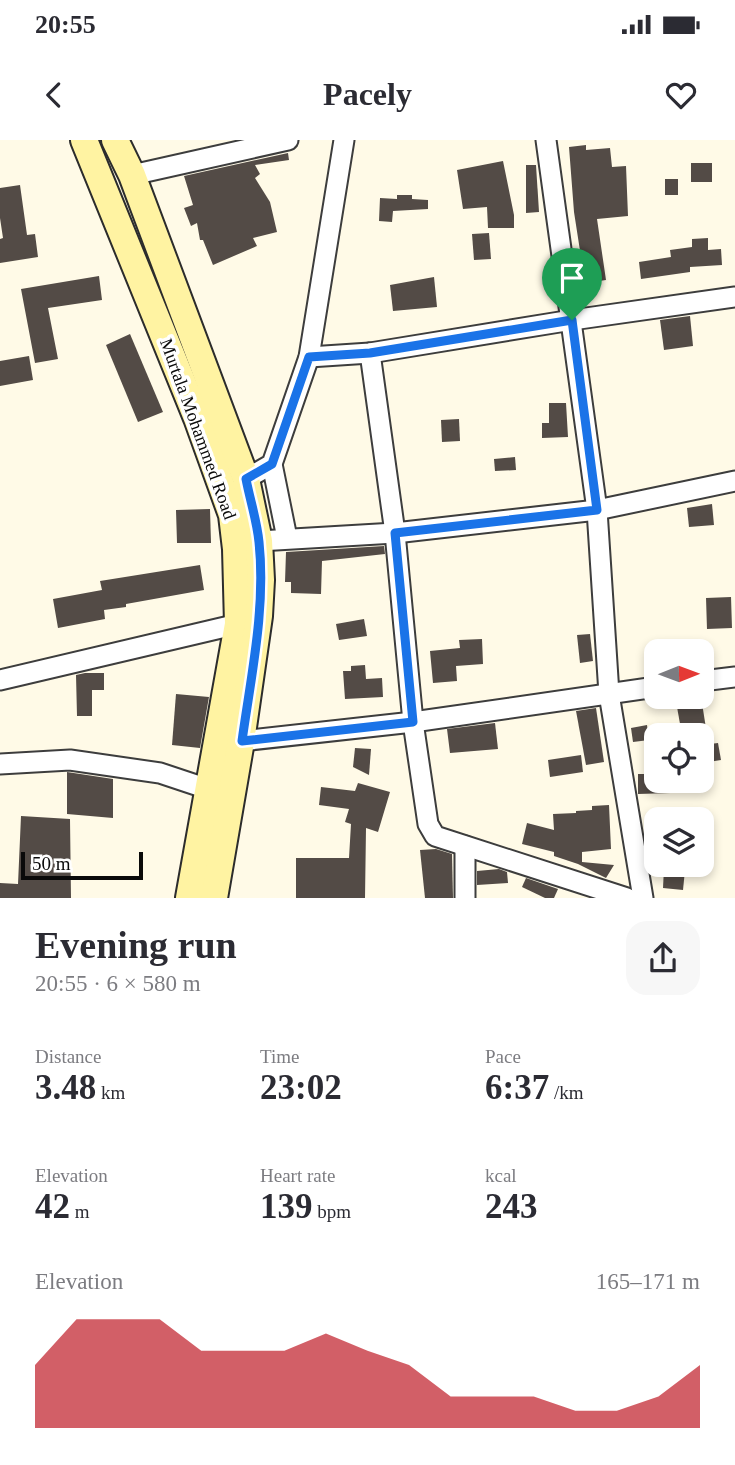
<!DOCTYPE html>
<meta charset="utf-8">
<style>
body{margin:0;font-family:"Times New Roman",serif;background:#f7f7f7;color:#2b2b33;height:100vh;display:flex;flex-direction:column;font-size:26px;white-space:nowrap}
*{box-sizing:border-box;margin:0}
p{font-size:23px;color:#7c7c81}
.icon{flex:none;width:38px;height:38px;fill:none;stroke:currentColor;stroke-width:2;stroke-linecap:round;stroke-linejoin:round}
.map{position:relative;height:758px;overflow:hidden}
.sheet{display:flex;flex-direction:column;background:#fff;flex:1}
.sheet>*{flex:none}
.needle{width:46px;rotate:89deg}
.fabs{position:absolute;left:644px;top:499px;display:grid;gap:14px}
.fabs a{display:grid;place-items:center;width:70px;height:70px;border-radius:14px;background:#fff;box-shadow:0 4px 10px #0003;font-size:35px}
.scale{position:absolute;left:21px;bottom:18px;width:122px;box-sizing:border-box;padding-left:7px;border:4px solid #0a0a0a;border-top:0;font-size:19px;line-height:24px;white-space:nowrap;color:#0a0a0a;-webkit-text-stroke:5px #fff;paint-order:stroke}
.pin{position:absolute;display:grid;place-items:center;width:60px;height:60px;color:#fff;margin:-72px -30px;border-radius:50% 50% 50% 0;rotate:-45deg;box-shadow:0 0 7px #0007}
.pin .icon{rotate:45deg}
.round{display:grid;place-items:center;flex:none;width:74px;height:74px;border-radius:21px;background:#f7f7f7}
.overview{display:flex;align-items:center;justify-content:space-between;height:119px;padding:0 35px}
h1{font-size:38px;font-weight:800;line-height:52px}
.metrics{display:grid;grid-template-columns:repeat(3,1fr);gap:10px;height:119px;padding:7px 35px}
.metrics div{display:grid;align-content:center}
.metrics b{font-size:35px;font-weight:800}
.metrics small{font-size:19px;font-weight:400}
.metrics p{font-size:19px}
.chart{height:196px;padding:14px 35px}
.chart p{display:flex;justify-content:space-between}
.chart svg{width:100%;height:126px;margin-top:7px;fill:#c01c27;opacity:.7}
.status{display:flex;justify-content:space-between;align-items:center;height:49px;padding:0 35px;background:#fff;direction:ltr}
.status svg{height:19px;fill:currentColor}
header{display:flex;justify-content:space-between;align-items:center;height:91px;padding:0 35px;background:#fff;font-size:32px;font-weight:800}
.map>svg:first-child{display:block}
.building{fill:#534b46}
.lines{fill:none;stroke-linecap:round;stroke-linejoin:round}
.street-casing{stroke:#3d3d3d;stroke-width:23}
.secondary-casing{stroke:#2c2c2c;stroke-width:30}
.street{stroke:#fff;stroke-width:19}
.secondary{stroke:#fff3a2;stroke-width:26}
.route-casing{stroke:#fff;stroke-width:14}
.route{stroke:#1a73e8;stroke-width:9}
.labels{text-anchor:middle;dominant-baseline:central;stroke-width:7;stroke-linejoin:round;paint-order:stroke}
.street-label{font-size:18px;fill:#0a0a0a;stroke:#fff}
</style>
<div class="status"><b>20:55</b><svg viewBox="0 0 49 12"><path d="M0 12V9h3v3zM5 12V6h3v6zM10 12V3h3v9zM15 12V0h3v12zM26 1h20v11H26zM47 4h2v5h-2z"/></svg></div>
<header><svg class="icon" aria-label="back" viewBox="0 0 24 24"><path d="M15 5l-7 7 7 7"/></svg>Pacely<svg class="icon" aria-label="heart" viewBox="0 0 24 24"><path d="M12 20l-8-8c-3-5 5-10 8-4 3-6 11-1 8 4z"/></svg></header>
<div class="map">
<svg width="735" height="758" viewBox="0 0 735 758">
<rect width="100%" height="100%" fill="#fffae7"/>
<g class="building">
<polygon points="586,5 586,10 610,8 612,27 626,26 628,76 597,79 606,140 585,143 574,72 569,7"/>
<polygon points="288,13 289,20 255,25 260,34 255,38 270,62 277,92 253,98 257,106 213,125 203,100 200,100 197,83 191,86 184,68 193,65 184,36"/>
<polygon points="503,21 514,75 514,88 488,88 487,67 463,69 457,30"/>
<rect x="691" y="23" width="21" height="19"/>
<polygon points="526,25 536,25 539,72 526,73"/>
<rect x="665" y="39" width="13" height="16"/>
<polygon points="20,45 27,95 35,94 38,117 0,123 0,99 3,98 0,78 0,48"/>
<polygon points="397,55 412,55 412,59 428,60 428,69 393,71 392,82 379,81 380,58 397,59"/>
<polygon points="489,93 491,119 474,120 472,94"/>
<polygon points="708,98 708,110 721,109 722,125 690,127 690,132 641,139 639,122 671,117 670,110 692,107 692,99"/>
<polygon points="99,136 102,160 48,168 58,219 35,223 21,149"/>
<polygon points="434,137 437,167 393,171 390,145"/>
<polygon points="690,176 693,206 664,210 660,180"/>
<polygon points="130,194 163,272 138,282 106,205"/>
<polygon points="29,216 33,240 0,246 0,221"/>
<polygon points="549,263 566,263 568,297 542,298 542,283 549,283"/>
<polygon points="459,279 460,301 442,302 441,280"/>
<polygon points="515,317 516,330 495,331 494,319"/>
<polygon points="712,364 714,385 689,387 687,368"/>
<polygon points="210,369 211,403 177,403 176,370"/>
<polygon points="384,406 385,414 322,421 321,454 291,453 291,442 285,442 286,412"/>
<polygon points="200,425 204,450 126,464 126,467 104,470 105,479 58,488 53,459 102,450 100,441"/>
<polygon points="731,457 732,488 707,489 706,458"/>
<polygon points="364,479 367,496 339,500 336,484"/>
<polygon points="590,494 593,521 580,523 577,495"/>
<polygon points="482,499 483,524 456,526 457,541 433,543 430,511 460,508 459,500"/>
<polygon points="365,525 366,539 382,538 383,557 345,559 343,531 351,531 351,526"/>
<polygon points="85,533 104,533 104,550 92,550 92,576 77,576 76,535"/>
<polygon points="176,554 209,557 200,608 172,605"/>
<polygon points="702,563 707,595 682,595 677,567"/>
<polygon points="596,568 604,622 586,625 576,571"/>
<polygon points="495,583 498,609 450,613 447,589"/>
<polygon points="647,585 649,600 633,602 631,588"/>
<polygon points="718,603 721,620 702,623 702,605"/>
<polygon points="644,605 656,605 656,640 703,640 703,652 638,654 638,634 645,634"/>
<polygon points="355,608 371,609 369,635 353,627"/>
<polygon points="581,615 583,632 550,637 548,620"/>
<polygon points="67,632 113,639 113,678 67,674"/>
<polygon points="358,643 390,652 378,692 366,688 365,758 296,758 296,718 349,718 351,684 345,682 349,669 319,665 321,647 355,651"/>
<polygon points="609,665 611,709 582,712 582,722 614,725 606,738 578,724 554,716 554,712 522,704 527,683 554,690 553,674 576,673 576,671 592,670 592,666"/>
<polygon points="21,676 70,679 71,758 0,758 0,743 18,744"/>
<polygon points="436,709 452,714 453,758 425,758 420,710"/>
<polygon points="664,728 685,730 683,750 663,748"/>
<polygon points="499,729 507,732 508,743 477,745 477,731"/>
<polygon points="526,738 558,749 554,758 545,758 522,747"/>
</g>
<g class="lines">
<defs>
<g id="street">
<polyline points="546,0 597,370 609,554 643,758"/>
<polyline points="132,35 288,0"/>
<polyline points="370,213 395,393 413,582 428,684 435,696 627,758"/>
<polyline points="309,217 370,213 572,180 735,157"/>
<polyline points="272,324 287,398"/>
<polyline points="246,339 272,324 309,217 344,0"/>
<polyline points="259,401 395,393 597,370 735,341"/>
<polyline points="0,540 238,484"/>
<polyline points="702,541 735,537"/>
<polyline points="241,601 413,582 656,547"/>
<polyline points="0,624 70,620 160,633 208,649"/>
<polyline points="465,758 465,706"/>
</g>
<g id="secondary">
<polyline points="84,0 197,278 232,375 236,409 238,484 189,758"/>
<polyline points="115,0 132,35 246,339 259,401 261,440 259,476 241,601 214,758"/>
</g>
</defs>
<use href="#street" class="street-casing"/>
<use href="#secondary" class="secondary-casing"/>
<use href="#street" class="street"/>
<use href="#secondary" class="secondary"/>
</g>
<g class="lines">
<defs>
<path id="route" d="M572,180L597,370L395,393L413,582L242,601C251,536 266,468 259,402C257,381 250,360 246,339L272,324L309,217L370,213Z"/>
</defs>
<use href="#route" class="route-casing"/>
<use href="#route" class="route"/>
</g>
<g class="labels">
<g class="street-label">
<text transform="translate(198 289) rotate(70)">Murtala Mohammed Road</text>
</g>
</g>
</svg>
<div class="fabs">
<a><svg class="needle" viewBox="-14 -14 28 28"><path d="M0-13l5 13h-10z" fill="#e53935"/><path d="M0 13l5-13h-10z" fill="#7c7c81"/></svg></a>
<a><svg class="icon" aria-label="locate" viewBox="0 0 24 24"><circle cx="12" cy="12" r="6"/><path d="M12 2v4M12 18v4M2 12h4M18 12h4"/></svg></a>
<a><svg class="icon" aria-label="layers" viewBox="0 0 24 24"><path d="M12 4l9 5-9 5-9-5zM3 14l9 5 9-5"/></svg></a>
</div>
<div class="scale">50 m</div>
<div class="pin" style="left:572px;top:180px;background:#1e9e55"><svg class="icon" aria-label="arrive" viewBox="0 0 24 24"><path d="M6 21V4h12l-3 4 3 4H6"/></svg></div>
</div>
<section class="sheet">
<div class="overview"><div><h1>Evening run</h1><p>20:55 · 6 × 580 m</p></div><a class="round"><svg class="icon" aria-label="share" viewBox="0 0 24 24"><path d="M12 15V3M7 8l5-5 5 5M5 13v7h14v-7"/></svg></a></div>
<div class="metrics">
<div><p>Distance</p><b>3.48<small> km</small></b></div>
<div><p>Time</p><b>23:02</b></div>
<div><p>Pace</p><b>6:37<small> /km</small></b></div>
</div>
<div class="metrics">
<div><p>Elevation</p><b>42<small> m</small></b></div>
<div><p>Heart rate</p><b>139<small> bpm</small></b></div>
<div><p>kcal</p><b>243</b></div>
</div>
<div class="chart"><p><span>Elevation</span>165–171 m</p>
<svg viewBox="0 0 160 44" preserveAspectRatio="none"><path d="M0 44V22L10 6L20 6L30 6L40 17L50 17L60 17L70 11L80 17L90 22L100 33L110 33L120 33L130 38L140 38L150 33L160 22V44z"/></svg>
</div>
</section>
